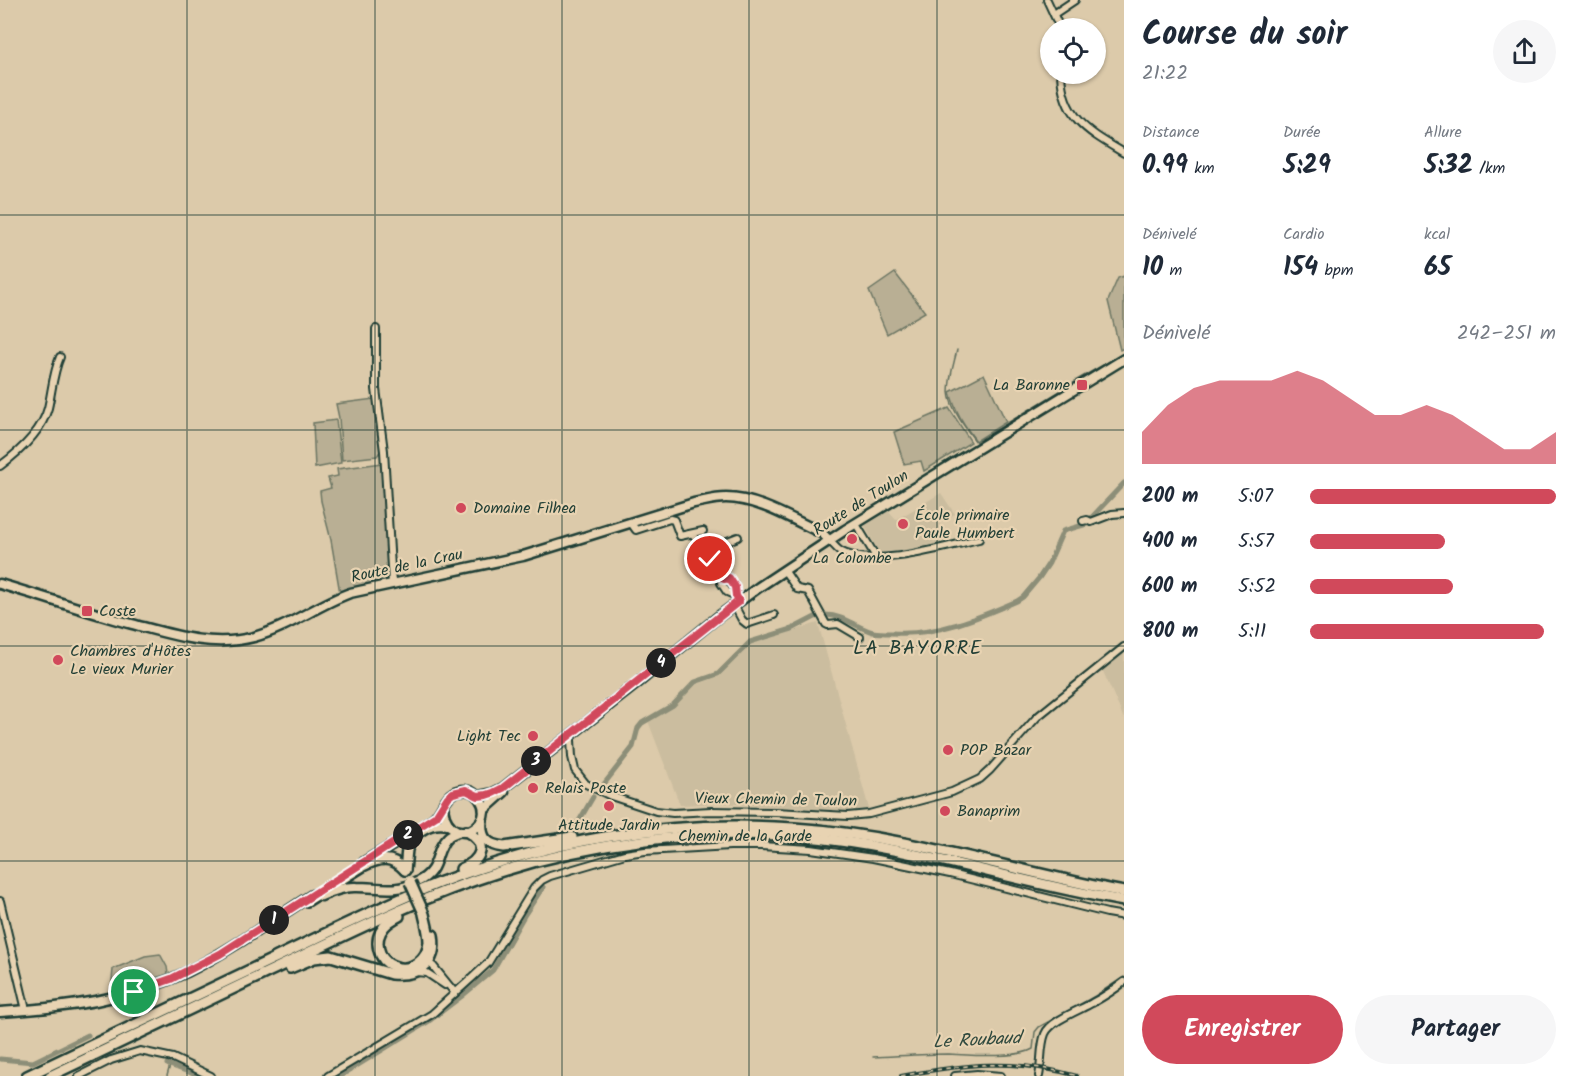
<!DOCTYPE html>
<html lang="fr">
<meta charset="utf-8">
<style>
body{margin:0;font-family:Kalam,sans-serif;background:#f6f6f7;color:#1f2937;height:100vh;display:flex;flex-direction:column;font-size:22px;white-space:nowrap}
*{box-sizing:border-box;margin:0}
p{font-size:20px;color:#747a83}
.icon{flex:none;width:33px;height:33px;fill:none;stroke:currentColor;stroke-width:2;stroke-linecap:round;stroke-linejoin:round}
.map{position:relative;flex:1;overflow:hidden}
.drawer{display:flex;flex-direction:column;background:#fff;width:450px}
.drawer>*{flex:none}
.controls{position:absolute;left:1040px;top:18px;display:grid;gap:12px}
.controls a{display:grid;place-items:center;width:66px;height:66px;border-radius:50%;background:#fff;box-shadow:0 2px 4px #0004;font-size:30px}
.pin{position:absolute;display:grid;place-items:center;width:51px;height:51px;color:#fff;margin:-26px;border:3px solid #fff;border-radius:50%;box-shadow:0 2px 6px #0007}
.km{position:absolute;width:30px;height:30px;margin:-15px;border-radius:50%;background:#222;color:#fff;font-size:16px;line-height:30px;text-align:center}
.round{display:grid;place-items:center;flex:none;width:63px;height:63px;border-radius:32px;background:#f6f6f7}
.headline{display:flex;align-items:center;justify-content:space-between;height:102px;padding:0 18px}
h1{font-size:33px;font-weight:800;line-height:45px}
.figures{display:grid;grid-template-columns:repeat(3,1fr);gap:9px;height:102px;padding:6px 18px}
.figures div{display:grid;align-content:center}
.figures b{font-size:26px;font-weight:800}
.figures small{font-size:16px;font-weight:400}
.figures p{font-size:16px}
.chart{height:168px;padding:12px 18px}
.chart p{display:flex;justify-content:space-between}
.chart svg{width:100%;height:108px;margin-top:6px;fill:#d1495b;opacity:.7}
.cta{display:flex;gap:12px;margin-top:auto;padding:12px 18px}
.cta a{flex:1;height:69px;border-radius:36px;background:#d1495b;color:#fff;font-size:24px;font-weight:800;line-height:69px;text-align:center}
.cta a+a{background:#f6f6f7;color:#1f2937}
ul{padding:0 18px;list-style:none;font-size:20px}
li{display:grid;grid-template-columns:96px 72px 1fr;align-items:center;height:45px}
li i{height:15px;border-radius:8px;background:#d1495b}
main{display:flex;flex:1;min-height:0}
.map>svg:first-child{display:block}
.built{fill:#cbbd9f}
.green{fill:#b9af94;stroke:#6c7664;stroke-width:1.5}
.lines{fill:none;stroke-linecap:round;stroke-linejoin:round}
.stream{stroke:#606e5d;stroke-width:1.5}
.canal{stroke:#8c8e78;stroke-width:5}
.minor-casing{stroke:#1f3d34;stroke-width:10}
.major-casing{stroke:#1f3d34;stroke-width:13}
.highway-casing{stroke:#1f3d34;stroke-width:14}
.minor{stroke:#e8d3b2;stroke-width:6}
.major{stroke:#e8d3b2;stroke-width:8}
.highway{stroke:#e8d3b2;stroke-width:9}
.rail-casing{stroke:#1f3d34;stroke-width:4}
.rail{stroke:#e8d3b2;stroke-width:1.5;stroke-dasharray:4.5;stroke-linecap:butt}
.highway-bridge-casing{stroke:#1f3d34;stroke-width:14;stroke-linecap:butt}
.highway-bridge{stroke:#e8d3b2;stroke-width:9}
.route-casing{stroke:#fff;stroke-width:12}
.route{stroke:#d1495b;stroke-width:8}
.grid{fill:none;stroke:#1f3d34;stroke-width:1.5;stroke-opacity:0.55}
.poi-dot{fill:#d1495b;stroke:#e8d3b2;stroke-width:2}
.labels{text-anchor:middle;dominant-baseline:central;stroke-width:4.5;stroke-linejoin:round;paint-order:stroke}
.poi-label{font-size:16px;fill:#1f3d34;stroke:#e8d3b2;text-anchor:start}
.street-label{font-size:16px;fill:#1f3d34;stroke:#e8d3b2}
.water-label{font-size:18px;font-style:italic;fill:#2f493e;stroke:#e8d3b2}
.quarter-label{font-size:20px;letter-spacing:1.5px;fill:#1f3d34;stroke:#e8d3b2}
</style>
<main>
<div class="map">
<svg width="1124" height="1076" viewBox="0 0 1124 1076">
<rect width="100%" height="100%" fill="#dccaaa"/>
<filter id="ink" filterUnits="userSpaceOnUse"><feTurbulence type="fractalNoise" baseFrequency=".0167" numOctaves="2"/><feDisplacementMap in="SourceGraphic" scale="12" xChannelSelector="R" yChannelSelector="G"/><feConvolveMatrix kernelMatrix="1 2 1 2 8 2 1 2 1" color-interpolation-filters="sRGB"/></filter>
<g filter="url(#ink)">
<g class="built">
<polygon points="941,493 955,514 939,522 943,544 901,553 880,554 865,526 888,511 896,520"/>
<polygon points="818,623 869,809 846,811 720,803 680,805 648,721 675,706 697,684 720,676 750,644"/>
<polygon points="1124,652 1124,719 1102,669"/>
</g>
<g class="green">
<polygon points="895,273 925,312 887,334 869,291"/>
<polygon points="1124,276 1124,348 1120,350 1108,301 1118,278"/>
<path d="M984,374L1006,422L976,441C964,425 955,411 950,392Z"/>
<polygon points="374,399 383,447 377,456 342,460 339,418 336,404"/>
<polygon points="949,408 971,442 924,471 921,461 904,464 894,432"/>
<polygon points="336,420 341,463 315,468 313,423"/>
<polygon points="382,463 390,580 340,593 331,540 321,501 320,491 331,488 328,478 338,476 337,469"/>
<polygon points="160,954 167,967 168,974 111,992 113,969 145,956"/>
</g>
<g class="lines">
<g class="stream">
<path d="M957,350C954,363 949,378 949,392C950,408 966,429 976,442L1070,385"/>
<polyline points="1075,381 1124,353"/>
<path d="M873,1057C898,1056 924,1054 949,1054C970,1055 1015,1059 1033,1049L1035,1032L1039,1027L1095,996L1124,977"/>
<polyline points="167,1076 170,1065"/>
</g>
<g class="canal">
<path d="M826,615C843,615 857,628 873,632C879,633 886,633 892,633C936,636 978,618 1017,601L1023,597L1039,578L1049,563L1063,531L1087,524L1092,517L1124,483"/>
<polyline points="604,784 633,747 638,728 642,723 673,705 695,682 718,674 750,642 792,629 819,615"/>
<polyline points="572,833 593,797"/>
<polyline points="0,1059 33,1062 88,1035"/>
<polyline points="167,1064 199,1076"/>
<polyline points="340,1076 429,1021 462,996 493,970 525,914 543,887"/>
</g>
<defs>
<g id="minor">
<polyline points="1047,0 1060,28"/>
<polyline points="1054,14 1075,0"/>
<path d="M1061,74C1063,119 1089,132 1124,153"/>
<polyline points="376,329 376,389 384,451 392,584"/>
<path d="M0,466C19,452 42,431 48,408C52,391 53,373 60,357"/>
<polyline points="1083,521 1087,520 1091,522 1112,514 1124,513"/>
<polyline points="631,523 636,530 670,519 674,520 680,536 703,531"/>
<polyline points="856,524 876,557"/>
<polyline points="693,534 724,579"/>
<path d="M830,541C833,544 836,548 840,551C871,569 945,547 979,539"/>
<polyline points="704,550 738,537"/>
<polyline points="784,570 797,589 808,591 826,624 828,625 838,624 860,637"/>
<polyline points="724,579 729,578 735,587 736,596 739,601"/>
<polyline points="724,579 721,583 727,592 736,596"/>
<polyline points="734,605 742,620 747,624 774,615"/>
<polyline points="565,740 569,739 571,740 572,757 575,770 586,784 611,796 656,811 673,813 711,811 776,812 848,816 869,814 952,792 980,779 990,770 1037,717 1124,647"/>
<polyline points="0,901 26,1010"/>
<polyline points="425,961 433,966 455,993"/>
<polyline points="417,972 427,973 445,985"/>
<polyline points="79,1076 111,1060 140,1051 173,1058 211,1076"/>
<polyline points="328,1076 432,1014 473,977 488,963 534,888 542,880 550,876 625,854 645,851 730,846 761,846 811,849 873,858 950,874 1107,913 1124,916"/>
<polyline points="955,1076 977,1074 1001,1076"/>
<path d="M1039,1076C1042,1062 1040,1047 1045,1034C1050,1021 1080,1010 1092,1003C1103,997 1114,990 1124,982"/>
</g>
<g id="major">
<path d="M0,584C44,597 88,612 132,624C173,635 212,648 254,637C288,628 317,605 350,593L523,556L694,503C705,501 715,498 726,498C758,498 793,520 822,533L830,541"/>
<polyline points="478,796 493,793 503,788 635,685 718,617 759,587 845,530 1124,359"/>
<polyline points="484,810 504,792"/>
<path d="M364,862C387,848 412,835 434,818C442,811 444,798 453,793C474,781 495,810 477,826C460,842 440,823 444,803"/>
<path d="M321,896C332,891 345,886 357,887C379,887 395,893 417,882C442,870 433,851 448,837C451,834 456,833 460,831"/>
<path d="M0,1012C64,1008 128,1000 187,972C231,950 271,921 312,895"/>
</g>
<g id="highway">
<path d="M482,820C480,838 487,845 504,847L572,837"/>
<path d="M461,869C482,860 489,844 466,831"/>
<path d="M405,870C406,864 406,857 407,850C411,832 432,820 449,825"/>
<path d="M307,901L363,866C380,858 391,855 405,870"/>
<path d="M399,916C393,919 388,922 384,927C373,940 378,960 393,966C411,974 428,959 429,942C429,932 426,923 424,914"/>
<path d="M290,968L314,958L331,956L391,974C418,976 438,965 433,935"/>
<path d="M27,1076C109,1037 191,998 273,959C327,933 381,906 436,884C553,839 669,819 794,828C906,835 1014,871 1124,892"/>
<path d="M50,1076C123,1041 197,1006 270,971C345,935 420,897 499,872C594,842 697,829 796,836C907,845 1014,882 1124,901"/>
</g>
</defs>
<use href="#minor" class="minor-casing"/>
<use href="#major" class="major-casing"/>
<use href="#highway" class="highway-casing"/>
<use href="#minor" class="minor"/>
<use href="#major" class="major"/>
<use href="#highway" class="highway"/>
<defs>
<path id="rail" d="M901,1076C964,1064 1014,1058 1077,1076"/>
</defs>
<use href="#rail" class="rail-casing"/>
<use href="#rail" class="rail"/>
<defs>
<polyline id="highway-bridge" points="410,882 423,911"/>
</defs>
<use href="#highway-bridge" class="highway-bridge-casing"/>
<use href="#highway-bridge" class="highway-bridge"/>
</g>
</g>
<g class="lines" filter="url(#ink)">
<defs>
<polyline id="route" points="134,992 171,979 220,954 436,816 448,797 453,793 466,790 478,796 487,795 493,793 503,788 739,601 736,596 735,587 729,578 724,579 710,559"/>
</defs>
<use href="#route" class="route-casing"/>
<use href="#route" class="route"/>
</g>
<path class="grid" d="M187,0V1076M375,0V1076M562,0V1076M749,0V1076M937,0V1076M0,215H1124M0,430H1124M0,646H1124M0,861H1124"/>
<g class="poi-dot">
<rect x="1076" y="379" width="12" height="12" rx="3"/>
<circle cx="461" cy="508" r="6"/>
<circle cx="903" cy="524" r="6"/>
<circle cx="852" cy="539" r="6"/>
<rect x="81" y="605" width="12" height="12" rx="3"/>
<circle cx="58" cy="660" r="6"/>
<circle cx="533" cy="736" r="6"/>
<circle cx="948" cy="750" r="6"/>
<circle cx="533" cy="788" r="6"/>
<circle cx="609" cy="806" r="6"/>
<circle cx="945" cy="811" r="6"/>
</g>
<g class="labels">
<g class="poi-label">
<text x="1070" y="385" text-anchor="end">La Baronne</text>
<text x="473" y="508">Domaine Filhea</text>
<text x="915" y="515">École primaire<tspan x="915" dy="18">Paule Humbert</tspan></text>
<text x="852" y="558" text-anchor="middle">La Colombe</text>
<text x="99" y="611">Coste</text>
<text x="70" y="651">Chambres d'Hôtes<tspan x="70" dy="18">Le vieux Murier</tspan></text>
<text x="521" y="736" text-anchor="end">Light Tec</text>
<text x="960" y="750">POP Bazar</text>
<text x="545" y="788">Relais Poste</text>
<text x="957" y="811">Banaprim</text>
<text x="609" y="825" text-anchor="middle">Attitude Jardin</text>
</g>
<g class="street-label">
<text transform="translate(861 503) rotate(-32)">Route de Toulon</text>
<text transform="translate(407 566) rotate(-12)">Route de la Crau</text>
<text transform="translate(776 800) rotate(1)">Vieux Chemin de Toulon</text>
<text x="745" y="836">Chemin de la Garde</text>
</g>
<g class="water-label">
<text transform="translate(977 1041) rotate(-3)">Le Roubaud</text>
</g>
<g class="quarter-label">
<text x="918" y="649">LA BAYORRE</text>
</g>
</g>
</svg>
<div class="controls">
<a><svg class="icon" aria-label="locate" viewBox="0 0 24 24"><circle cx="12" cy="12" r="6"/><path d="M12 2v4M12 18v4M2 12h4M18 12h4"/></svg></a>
</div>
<div class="pin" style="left:134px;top:992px;background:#1e9e55"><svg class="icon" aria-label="arrive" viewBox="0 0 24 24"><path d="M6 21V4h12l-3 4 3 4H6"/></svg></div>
<div class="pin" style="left:710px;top:559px;background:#d93025"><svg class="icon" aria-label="check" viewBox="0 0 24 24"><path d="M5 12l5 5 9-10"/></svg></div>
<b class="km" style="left:274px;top:920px">1</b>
<b class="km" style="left:408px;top:835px">2</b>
<b class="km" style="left:536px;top:761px">3</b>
<b class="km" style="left:661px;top:663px">4</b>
</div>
<section class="drawer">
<div class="headline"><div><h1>Course du soir</h1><p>21:22</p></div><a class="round"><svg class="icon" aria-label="share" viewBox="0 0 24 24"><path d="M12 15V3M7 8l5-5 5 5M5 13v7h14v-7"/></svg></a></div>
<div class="figures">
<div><p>Distance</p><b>0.99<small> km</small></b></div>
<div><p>Durée</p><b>5:29</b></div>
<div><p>Allure</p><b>5:32<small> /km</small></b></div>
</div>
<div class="figures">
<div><p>Dénivelé</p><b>10<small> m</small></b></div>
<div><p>Cardio</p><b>154<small> bpm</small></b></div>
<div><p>kcal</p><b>65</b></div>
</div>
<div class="chart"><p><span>Dénivelé</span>242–251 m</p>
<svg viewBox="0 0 160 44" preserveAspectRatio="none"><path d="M0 44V31L10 20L20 13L30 10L40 10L50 10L60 6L70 10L80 17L90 24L100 24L110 20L120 24L130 31L140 38L150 38L160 31V44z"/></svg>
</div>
<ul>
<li><b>200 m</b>5:07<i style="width:100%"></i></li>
<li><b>400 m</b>5:57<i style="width:55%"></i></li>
<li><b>600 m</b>5:52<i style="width:58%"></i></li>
<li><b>800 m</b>5:11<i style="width:95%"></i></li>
</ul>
<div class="cta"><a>Enregistrer</a><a>Partager</a></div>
</section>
</main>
